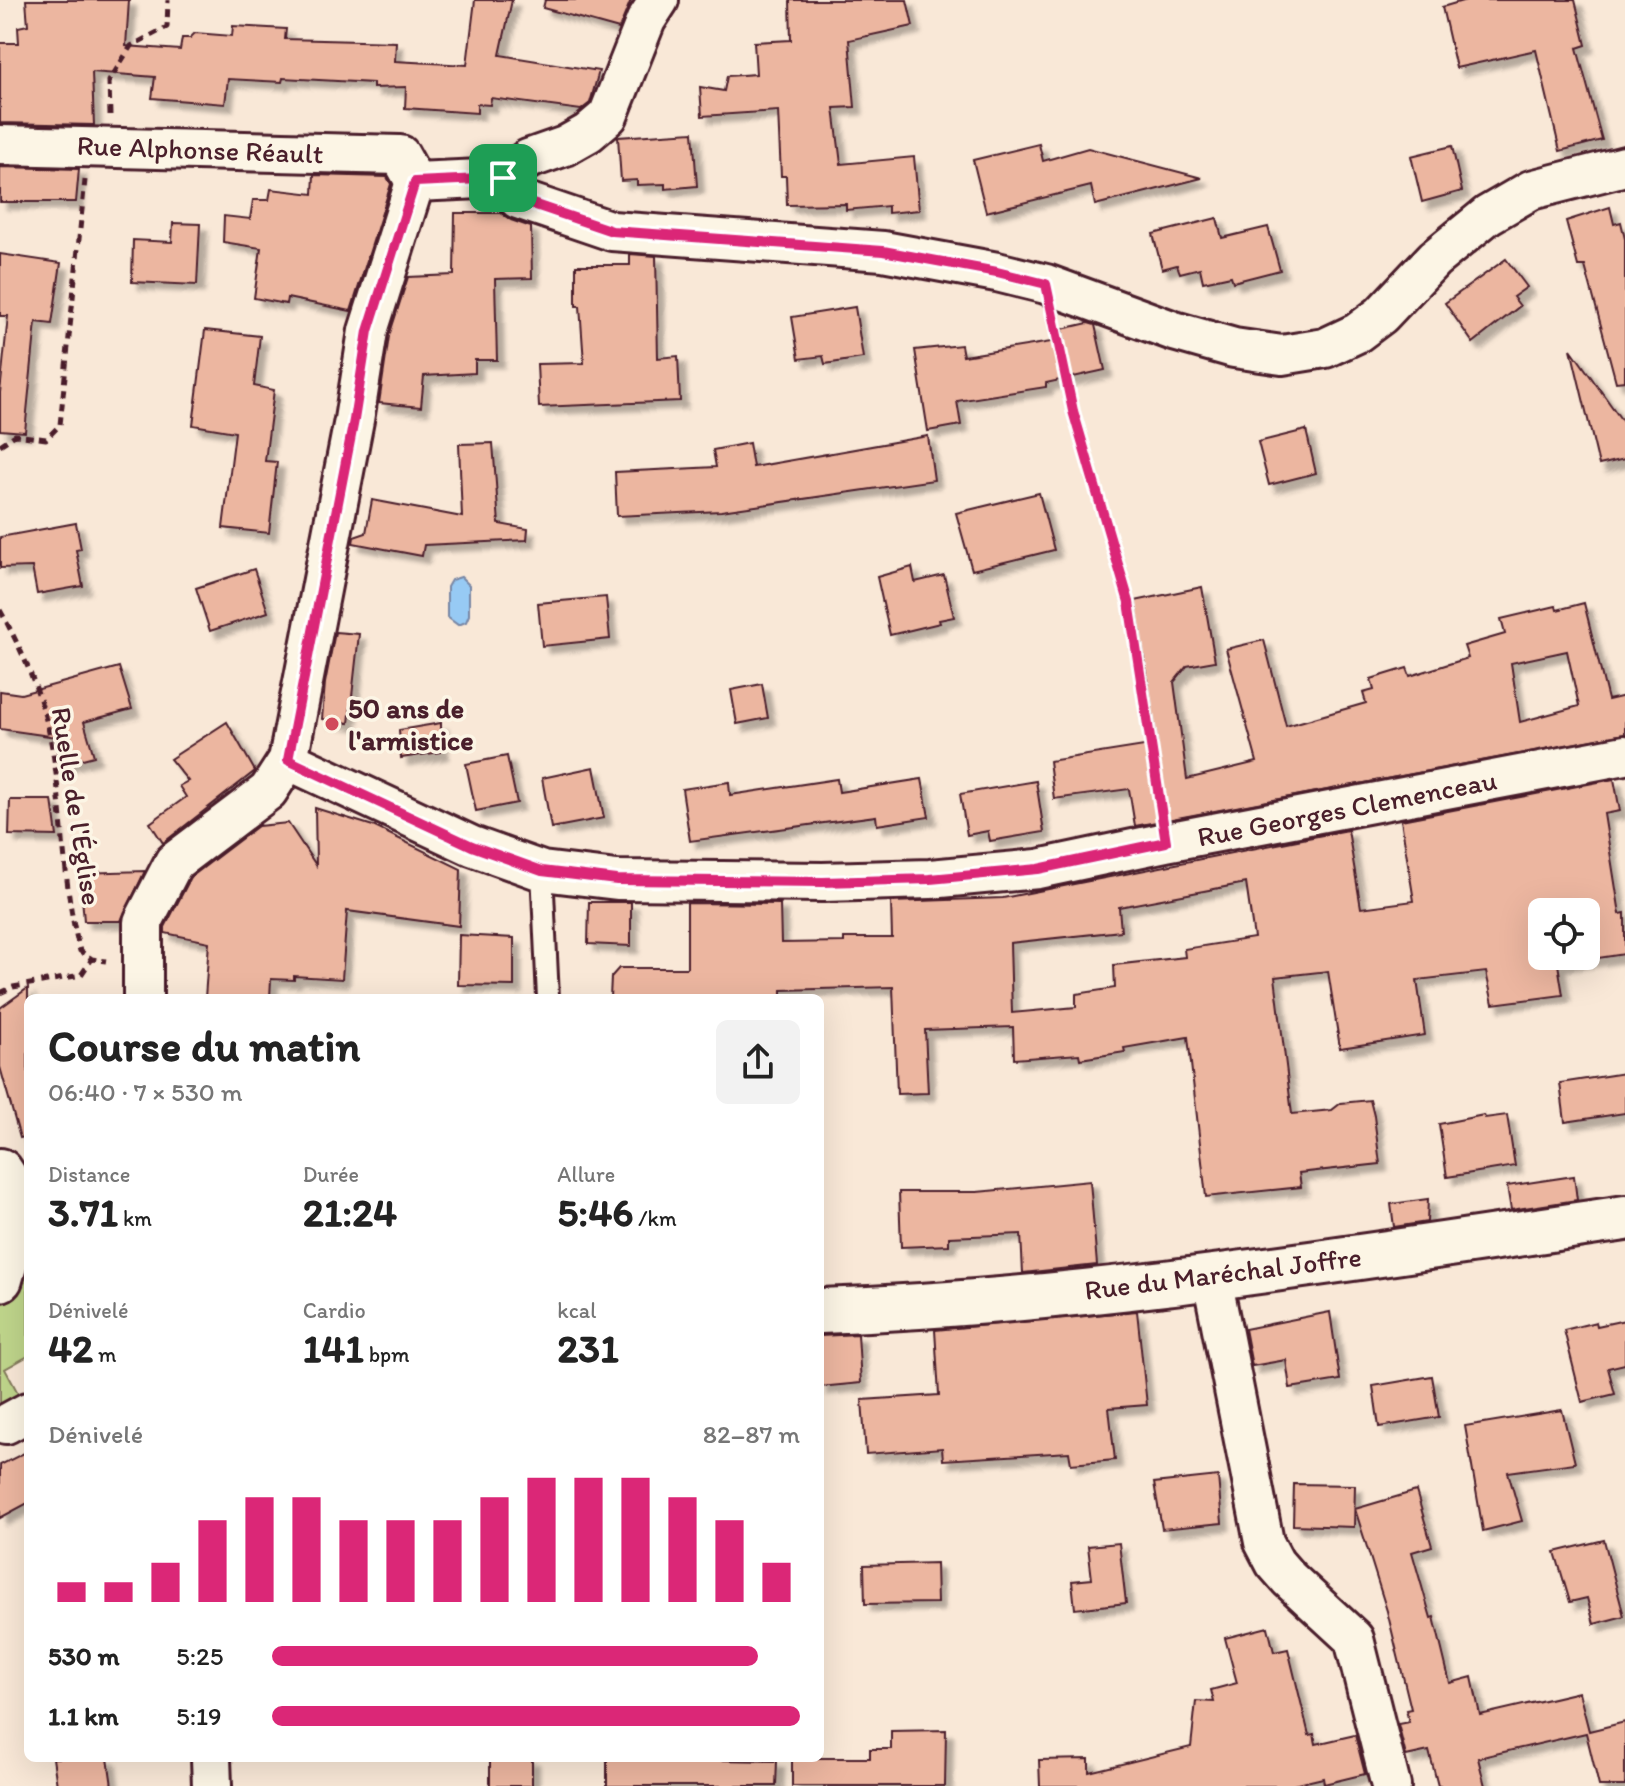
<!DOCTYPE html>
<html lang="fr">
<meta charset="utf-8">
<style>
body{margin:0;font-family:Itim,sans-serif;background:#f2f2f2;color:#222;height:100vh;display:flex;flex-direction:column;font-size:30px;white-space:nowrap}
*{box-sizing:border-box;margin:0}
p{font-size:26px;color:#767676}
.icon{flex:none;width:44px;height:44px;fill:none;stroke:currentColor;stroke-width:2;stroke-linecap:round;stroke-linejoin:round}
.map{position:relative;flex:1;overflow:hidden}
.details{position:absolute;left:24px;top:994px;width:800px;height:768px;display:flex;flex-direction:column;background:#fff;border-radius:12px;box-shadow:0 8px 32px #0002}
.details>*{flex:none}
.tools{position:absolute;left:1528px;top:898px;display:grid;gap:16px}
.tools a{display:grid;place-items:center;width:72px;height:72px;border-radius:12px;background:#fff;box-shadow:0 8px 32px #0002;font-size:40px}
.pin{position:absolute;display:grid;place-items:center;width:68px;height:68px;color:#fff;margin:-34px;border-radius:16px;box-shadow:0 4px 12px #0006}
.round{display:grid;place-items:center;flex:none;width:84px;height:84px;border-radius:12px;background:#f2f2f2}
.overview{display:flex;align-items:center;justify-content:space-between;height:136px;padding:0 24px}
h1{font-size:44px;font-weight:800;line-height:60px}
.metrics{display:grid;grid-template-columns:repeat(3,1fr);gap:12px;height:136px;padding:8px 24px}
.metrics div{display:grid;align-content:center}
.metrics b{font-size:40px;font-weight:800}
.metrics small{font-size:22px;font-weight:400}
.metrics p{font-size:22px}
.chart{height:224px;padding:16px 24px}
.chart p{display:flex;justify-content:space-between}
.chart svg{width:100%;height:144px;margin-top:8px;stroke:#db2777;stroke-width:6}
ul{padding:0 24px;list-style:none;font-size:26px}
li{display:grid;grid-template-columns:128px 96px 1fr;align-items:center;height:60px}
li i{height:20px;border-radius:10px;background:#db2777}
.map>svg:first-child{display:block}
.green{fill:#bfd58b;stroke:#847a5b;stroke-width:2}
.water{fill:#97caf4;stroke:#7886a4;stroke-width:2}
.building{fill:#ecb6a0;stroke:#4a1f2b;stroke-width:2;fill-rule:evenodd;filter:url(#shadow)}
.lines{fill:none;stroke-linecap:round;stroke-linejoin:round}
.lane-casing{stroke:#4a1f2b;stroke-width:26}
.street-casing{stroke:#4a1f2b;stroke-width:44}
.secondary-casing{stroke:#4a1f2b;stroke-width:50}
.path{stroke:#4a1f2b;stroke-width:5;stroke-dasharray:8 6;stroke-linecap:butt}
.lane{stroke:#fcf5e5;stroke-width:20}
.street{stroke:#fcf5e5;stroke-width:38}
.secondary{stroke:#fcf5e5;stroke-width:44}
.route-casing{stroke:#fff;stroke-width:16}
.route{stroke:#db2777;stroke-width:10}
.poi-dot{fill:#d1495b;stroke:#fcf5e5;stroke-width:3}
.labels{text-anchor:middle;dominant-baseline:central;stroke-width:7;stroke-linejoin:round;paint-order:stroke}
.street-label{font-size:28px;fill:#4a1f2b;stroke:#fcf5e5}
.poi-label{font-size:28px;font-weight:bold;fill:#4a1f2b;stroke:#fcf5e5;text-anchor:start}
</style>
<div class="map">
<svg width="1625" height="1786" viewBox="0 0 1625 1786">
<defs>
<filter id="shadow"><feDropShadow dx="7" dy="7" stdDeviation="2" flood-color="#0004"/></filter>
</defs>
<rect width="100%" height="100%" fill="#f9e8d7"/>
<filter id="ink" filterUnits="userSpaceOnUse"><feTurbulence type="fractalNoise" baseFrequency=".0125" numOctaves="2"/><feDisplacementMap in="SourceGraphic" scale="16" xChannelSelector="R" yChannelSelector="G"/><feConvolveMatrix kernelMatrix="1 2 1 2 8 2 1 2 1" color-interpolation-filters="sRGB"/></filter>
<g filter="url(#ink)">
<polygon class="green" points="28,1214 28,1356 5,1369 26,1408 0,1424 0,1279"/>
<polygon class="water" points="461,577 469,585 469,615 466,622 458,625 447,617 447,587 451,580"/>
<g class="building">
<polygon points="26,0 129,0 126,46 180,50 182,38 190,38 195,33 232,36 233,26 286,29 285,39 396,42 395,61 467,65 475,0 512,0 500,55 599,71 590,103 581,110 491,98 490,105 477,104 477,113 405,108 406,87 373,88 373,83 283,78 282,82 228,79 225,104 152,98 155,77 92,72 94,125 0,123 0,43 19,43 18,27 28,25"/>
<polygon points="545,0 631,0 619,29 543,8"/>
<polygon points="790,0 907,0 913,26 849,40 855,107 834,108 841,164 914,157 919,210 888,213 888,206 846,210 846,204 787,205 786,176 781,176 778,111 702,116 700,87 724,91 727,76 756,74 754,42 791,40"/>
<polygon points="1466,0 1575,0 1586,45 1577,48 1602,140 1560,151 1536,50 1456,68 1442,7"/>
<polygon points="693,132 697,186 665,189 665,184 637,185 637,180 621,181 618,137"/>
<polygon points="1039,144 1043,161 1088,148 1202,178 1095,205 1091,186 986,212 973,160"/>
<polygon points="1452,146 1462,191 1422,202 1411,156"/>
<polygon points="0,167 79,169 76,202 0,202"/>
<polygon points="314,175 387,177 391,184 351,311 287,298 286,304 254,298 261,248 223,242 224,216 250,219 253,200 269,200 271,189 313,194"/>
<polygon points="1610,207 1614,224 1621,222 1625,239 1625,381 1616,382 1585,266 1578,266 1566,221"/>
<polygon points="455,213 501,213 511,220 531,227 532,278 495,279 497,360 475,360 475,373 424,376 421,407 379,403 389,336 408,277 454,275"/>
<polygon points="1217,218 1222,238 1268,227 1280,270 1233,282 1231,276 1203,282 1200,268 1180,273 1177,265 1162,269 1153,234"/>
<polygon points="173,223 200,224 197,285 132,282 133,240 172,242"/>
<polygon points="0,254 61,263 52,324 36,322 25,432 0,430 0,393 8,316 0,316"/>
<polygon points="630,254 656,256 658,358 678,356 680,401 539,407 537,364 584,363 580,306 576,306 576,265 630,265"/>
<polygon points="1506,259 1527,287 1513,297 1520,306 1473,343 1445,303"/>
<polygon points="855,307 863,358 825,364 823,356 799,359 792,317"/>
<polygon points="1088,323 1095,325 1105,370 1046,383 1046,387 957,401 961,425 928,431 915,350 961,345 963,356 1064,340 1062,329"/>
<polygon points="205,330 260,336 254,386 274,390 265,461 277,462 269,533 223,528 235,432 193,425"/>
<polygon points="1571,349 1625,425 1625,459 1599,465"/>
<polygon points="1306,430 1316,473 1269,485 1258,442"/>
<polygon points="928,436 934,480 721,511 617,516 615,472 716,467 713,450 749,443 753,467"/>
<polygon points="493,443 499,524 528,529 527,540 424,545 422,556 353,543 354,537 366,533 372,500 462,517 459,444"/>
<polygon points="1039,493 1054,550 972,570 956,513"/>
<polygon points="76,523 81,549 76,550 83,586 37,594 32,567 0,568 0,537"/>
<polygon points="912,567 915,582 944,575 954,617 939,620 940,623 890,635 877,577"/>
<polygon points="254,569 268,612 210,631 196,588"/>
<path d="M1202,587L1215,661L1187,666L1174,682L1187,779L1257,762L1226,649L1264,640L1286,726L1366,703L1363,693L1374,690L1371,679L1407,668L1410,676L1468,658L1464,646L1505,634L1501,619L1556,606L1557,610L1584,603L1608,700L1625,696V734L1135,826L1129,789L1054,799L1049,761L1157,744L1135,601ZM1567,651L1579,706L1520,722L1511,663Z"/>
<polygon points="606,597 610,639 542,646 538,603"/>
<polygon points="335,632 359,634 349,723 322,719 325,683"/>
<polygon points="119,667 132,709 84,722 94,756 60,765 56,737 0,729 0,691 21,694"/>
<polygon points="762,684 768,718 737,724 731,690"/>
<polygon points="227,722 255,771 163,843 150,823 186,797 179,786 188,781 170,759"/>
<polygon points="441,723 441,752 401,758 399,730"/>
<polygon points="507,756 517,803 476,811 466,764"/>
<polygon points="594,767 604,818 551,828 542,778"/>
<polygon points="837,779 839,792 922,779 929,817 877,825 876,816 690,841 682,789 729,782 730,795"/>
<path d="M1614,779L1620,811L1604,814L1620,914L1625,913V954L1558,964L1563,995L1493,1004L1486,972L1417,980L1425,1035L1340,1048L1328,971L1275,977L1292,1114L1332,1110L1341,1103L1370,1100L1374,1116L1380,1164L1299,1173L1301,1187L1206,1197L1188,1037L1124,1048L1125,1052L1080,1059L1079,1054L1014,1059L1013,1027L925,1030L928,1093L897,1094L893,987L782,990V998H610L611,977L619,968H687V903L780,904L781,943L844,942V938H892L891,902L1003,898L1348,830L1361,908L1414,901L1401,820ZM1246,883L1254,938L1184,949L1185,957L1114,965L1115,988L1076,994V1007L1012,1013L1010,943L1121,931L1119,907ZM1542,912H1586V956H1542Z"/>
<polygon points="1036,781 1044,832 990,841 988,831 967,835 960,794"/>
<polygon points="10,800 52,800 57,836 9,835"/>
<polygon points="315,808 373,826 461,869 459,926 347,911 342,979 294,976 294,980 271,979 270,998 205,998 209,942 165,933 165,927 191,877 258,826 288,823 316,865"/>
<polygon points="145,871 121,921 84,921 80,873"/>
<polygon points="589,902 631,902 631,946 588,944"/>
<polygon points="459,935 514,938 514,986 458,985"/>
<polygon points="28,988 28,1136 20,1138 0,1067 0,1008"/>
<polygon points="1625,1073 1625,1113 1565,1122 1560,1083"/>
<polygon points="1484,1115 1485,1118 1507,1115 1515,1166 1447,1177 1439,1124"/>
<polygon points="1574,1176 1577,1200 1511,1210 1507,1186"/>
<polygon points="1090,1181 1097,1265 1023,1273 1021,1234 949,1237 949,1245 901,1247 899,1192 977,1192"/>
<polygon points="1428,1199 1427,1222 1394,1227 1391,1204"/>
<polygon points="1137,1311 1147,1405 1109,1408 1115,1460 1071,1464 1069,1452 943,1460 942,1448 866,1454 862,1400 939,1395 935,1330"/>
<polygon points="1330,1312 1340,1380 1290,1388 1286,1360 1252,1366 1245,1329"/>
<polygon points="1625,1320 1625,1364 1608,1368 1615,1394 1582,1402 1564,1330 1596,1322 1597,1326"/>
<polygon points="858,1334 861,1383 820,1387 820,1336"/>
<polygon points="1432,1376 1439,1417 1379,1427 1373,1386"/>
<polygon points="1562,1410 1575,1463 1508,1472 1522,1521 1483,1531 1465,1426"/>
<polygon points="28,1451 28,1503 0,1518 0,1465"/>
<polygon points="1218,1476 1222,1523 1162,1529 1154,1483"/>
<polygon points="1294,1484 1355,1485 1354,1527 1293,1525"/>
<polygon points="1416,1491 1432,1546 1412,1552 1431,1618 1434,1617 1450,1683 1472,1677 1480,1715 1579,1692 1589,1731 1625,1722 1625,1786 1599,1786 1586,1733 1478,1758 1485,1786 1438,1786 1429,1751 1406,1756 1398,1724 1409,1722 1406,1710 1411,1709 1387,1611 1355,1509"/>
<polygon points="1604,1540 1624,1616 1594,1624 1587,1598 1570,1602 1555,1552"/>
<polygon points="1119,1543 1126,1603 1075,1609 1072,1581 1092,1579 1088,1546"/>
<polygon points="936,1563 937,1603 865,1604 864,1565"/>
<polygon points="1268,1627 1274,1652 1288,1649 1309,1735 1314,1734 1316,1744 1355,1735 1365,1774 1324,1784 1323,1778 1289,1786 1040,1786 1039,1760 1089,1759 1089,1772 1191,1747 1196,1701 1214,1702 1211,1690 1237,1683 1225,1638"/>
<polygon points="946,1730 945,1786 792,1786 792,1758 870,1758 870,1749 891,1749 891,1731"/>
<polygon points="53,1758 108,1758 112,1786 57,1786"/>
<rect x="490" y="1758" width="42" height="28"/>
<polygon points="607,1758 777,1761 776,1786 607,1786"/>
</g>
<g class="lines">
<defs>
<polyline id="lane" points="542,871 548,998"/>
<g id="street">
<polyline points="0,145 400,155 415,182"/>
<polyline points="503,178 518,199 612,231 883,251 997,272 1046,284 1174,331 1234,348 1282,355 1325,348 1357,333 1381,315 1434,259 1488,215 1531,190 1625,166"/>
<polyline points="415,182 503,178 528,159 565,146 588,133 608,116 646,20 659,0"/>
<polyline points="288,760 472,846 542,871 617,880 823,882 930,879 1038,869 1166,842 1625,755"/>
<polyline points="143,998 143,922 174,862 268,791 288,760 354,420 368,331 415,182"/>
<polyline points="1212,1278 1264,1542 1275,1563 1289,1579 1354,1639 1391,1786"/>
<polyline points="6,1424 28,1412"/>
<polyline points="211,1758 212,1786"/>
</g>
<g id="secondary">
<path d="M0,1171C26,1207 11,1240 0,1279"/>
<path d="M820,1311C1090,1302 1358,1257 1625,1218"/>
</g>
</defs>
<use href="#lane" class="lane-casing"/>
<use href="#street" class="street-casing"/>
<use href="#secondary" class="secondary-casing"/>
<g class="path">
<polyline points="110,115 109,81 131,46 167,27 168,0"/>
<polyline points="1054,324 1073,411 1129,602 1162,809"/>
<polyline points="0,445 15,435 46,439 60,425 85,180"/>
<path d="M0,610C23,652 42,695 51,742C64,810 62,886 80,951L92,959L106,961"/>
<polyline points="0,993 13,987 81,975 92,959"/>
</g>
<use href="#lane" class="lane"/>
<use href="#street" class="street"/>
<use href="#secondary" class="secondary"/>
</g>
</g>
<g class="lines" filter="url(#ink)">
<defs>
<polygon id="route" points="503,178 518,199 612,231 883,251 997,272 1046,284 1073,411 1129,602 1166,842 1038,869 930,879 823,882 617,880 542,871 472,846 288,760 354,420 368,331 415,182"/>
</defs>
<use href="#route" class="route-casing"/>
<use href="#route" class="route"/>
</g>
<circle class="poi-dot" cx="332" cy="724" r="8"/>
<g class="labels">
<g class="street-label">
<text transform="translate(200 149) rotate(2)">Rue Alphonse Réault</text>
<text transform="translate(77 806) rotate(81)">Ruelle de l'Église</text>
<text transform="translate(1347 808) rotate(-11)">Rue Georges Clemenceau</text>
<text transform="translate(1223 1273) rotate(-7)">Rue du Maréchal Joffre</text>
</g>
<g class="poi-label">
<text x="348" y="708">50 ans de<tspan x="348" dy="32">l'armistice</tspan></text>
</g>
</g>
</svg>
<div class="tools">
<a><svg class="icon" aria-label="locate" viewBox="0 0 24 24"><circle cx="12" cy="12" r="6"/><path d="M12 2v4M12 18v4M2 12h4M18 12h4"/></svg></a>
</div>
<div class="pin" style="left:503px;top:178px;background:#1e9e55"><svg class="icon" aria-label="arrive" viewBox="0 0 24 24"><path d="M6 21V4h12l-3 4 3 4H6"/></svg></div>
<section class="details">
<div class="overview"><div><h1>Course du matin</h1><p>06:40 · 7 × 530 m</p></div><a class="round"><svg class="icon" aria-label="share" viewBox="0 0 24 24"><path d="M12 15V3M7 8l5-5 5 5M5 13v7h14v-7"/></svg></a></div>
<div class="metrics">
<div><p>Distance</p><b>3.71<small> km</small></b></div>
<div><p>Durée</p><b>21:24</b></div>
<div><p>Allure</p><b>5:46<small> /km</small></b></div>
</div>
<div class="metrics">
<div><p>Dénivelé</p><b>42<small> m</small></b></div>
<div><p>Cardio</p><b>141<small> bpm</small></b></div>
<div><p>kcal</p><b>231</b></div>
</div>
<div class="chart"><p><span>Dénivelé</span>82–87 m</p>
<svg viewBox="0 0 160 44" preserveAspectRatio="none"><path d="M5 44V38M15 44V38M25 44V32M35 44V19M45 44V12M55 44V12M65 44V19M75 44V19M85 44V19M95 44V12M105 44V6M115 44V6M125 44V6M135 44V12M145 44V19M155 44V32"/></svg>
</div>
<ul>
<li><b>530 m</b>5:25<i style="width:92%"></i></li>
<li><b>1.1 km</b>5:19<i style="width:100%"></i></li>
</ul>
</section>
</div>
